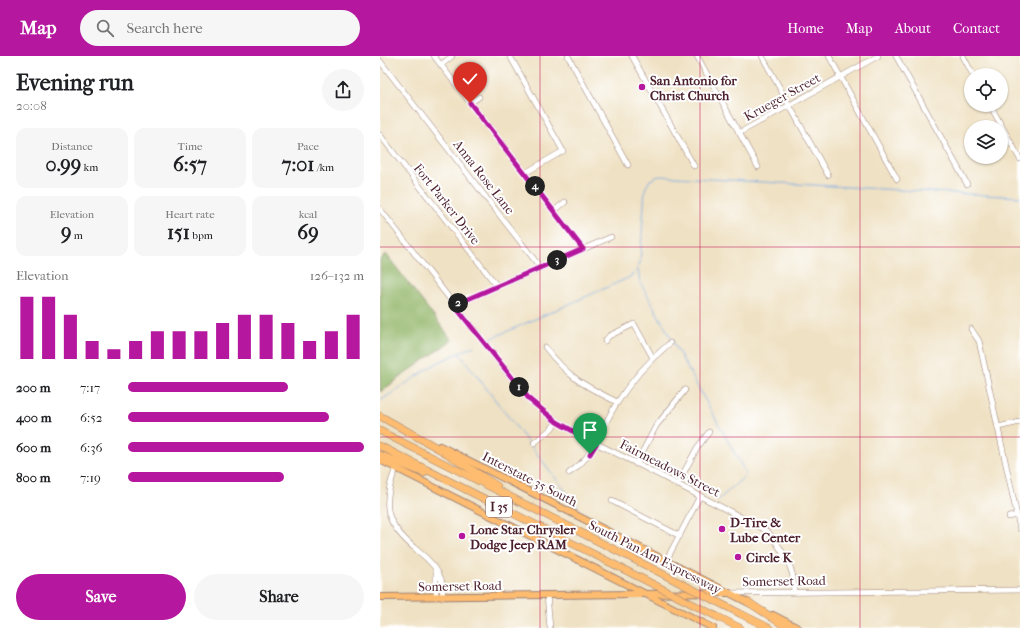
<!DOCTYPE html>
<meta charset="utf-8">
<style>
body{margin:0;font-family:"IM FELL French Canon",serif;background:#f6f6f6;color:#202124;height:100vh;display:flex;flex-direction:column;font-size:15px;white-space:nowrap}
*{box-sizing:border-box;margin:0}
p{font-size:13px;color:#757577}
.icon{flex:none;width:22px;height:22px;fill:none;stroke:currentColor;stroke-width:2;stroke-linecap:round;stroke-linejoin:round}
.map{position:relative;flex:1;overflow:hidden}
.panel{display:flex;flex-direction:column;background:#fff;width:380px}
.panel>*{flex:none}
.controls{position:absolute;left:584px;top:12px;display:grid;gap:8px}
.controls a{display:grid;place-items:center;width:44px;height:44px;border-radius:50%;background:#fff;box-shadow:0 1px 3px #0004;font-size:20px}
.pin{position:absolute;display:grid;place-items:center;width:34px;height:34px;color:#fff;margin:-41px -17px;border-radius:50% 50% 50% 0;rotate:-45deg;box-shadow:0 0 4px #0007}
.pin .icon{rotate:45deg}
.km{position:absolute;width:20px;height:20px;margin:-10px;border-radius:50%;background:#222;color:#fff;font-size:11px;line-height:20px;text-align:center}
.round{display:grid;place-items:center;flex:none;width:42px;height:42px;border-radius:21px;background:#f6f6f6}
.headline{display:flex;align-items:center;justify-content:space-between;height:68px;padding:0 16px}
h1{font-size:22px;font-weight:800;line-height:30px}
.stats{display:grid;grid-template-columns:repeat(3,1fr);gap:6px;height:68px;padding:4px 16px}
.stats div{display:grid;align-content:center;border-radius:10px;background:#f6f6f6;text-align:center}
.stats b{font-size:20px;font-weight:800}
.stats small{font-size:11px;font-weight:400}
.stats p{font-size:11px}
.chart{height:112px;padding:8px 16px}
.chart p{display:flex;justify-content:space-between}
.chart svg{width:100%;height:72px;margin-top:4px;stroke:#b5179e;stroke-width:6}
.cta{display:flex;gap:8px;margin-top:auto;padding:8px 16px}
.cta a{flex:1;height:46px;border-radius:24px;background:#b5179e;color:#fff;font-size:16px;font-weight:800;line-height:46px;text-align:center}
.cta a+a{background:#f6f6f6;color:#202124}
ul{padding:0 16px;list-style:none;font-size:13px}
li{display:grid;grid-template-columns:64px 48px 1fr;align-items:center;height:30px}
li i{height:10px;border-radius:5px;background:#b5179e}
header{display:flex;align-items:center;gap:24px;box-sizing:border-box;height:56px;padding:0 20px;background:#b5179e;color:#fff}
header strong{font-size:19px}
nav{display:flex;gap:22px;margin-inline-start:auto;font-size:14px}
.search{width:280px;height:36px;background:#f6f6f6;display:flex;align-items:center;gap:10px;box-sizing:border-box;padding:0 14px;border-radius:22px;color:#757577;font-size:15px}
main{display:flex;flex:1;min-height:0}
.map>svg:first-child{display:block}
.forest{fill:#92b568;stroke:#6e6a4a}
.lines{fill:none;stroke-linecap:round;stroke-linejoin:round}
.stream{stroke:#79aae4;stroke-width:1}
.minor-casing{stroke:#9c8077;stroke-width:6}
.major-casing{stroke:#9c8077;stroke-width:8}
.highway-casing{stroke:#9c8077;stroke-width:8}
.minor{stroke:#fff;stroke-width:5}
.major{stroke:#fdbc70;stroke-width:6}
.highway{stroke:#fdbc70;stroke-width:7}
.highway-bridge-casing{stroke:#9c8077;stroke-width:8;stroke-linecap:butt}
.highway-bridge{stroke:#fdbc70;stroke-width:7}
.route-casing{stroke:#fff;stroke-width:8}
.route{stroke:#b5179e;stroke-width:5}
.grid{fill:none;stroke:#c2185b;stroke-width:1;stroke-opacity:0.55}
.poi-dot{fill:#b5179e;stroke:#fff;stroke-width:1.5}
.labels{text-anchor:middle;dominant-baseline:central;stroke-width:4;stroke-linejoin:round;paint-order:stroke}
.shield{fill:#fff;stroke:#80626b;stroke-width:1}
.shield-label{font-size:12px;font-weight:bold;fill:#4a1f2b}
.poi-label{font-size:13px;font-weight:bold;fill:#4a1f2b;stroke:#fff;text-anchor:start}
.street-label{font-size:13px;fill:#4a1f2b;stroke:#fff}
</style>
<header>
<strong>Map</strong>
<div class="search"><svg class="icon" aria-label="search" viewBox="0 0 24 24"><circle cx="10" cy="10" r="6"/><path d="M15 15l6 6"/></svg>Search here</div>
<nav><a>Home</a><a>Map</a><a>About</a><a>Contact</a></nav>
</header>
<main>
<section class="panel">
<div class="headline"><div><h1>Evening run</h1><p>20:08</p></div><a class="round"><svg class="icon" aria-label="share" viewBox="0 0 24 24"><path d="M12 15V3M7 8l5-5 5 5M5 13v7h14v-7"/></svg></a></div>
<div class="stats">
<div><p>Distance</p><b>0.99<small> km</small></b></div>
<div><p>Time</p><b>6:57</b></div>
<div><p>Pace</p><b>7:01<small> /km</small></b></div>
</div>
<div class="stats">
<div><p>Elevation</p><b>9<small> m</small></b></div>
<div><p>Heart rate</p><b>151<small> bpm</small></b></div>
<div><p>kcal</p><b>69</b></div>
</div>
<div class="chart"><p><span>Elevation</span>126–132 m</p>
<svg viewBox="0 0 160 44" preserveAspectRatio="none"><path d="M5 44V6M15 44V6M25 44V17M35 44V33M45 44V38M55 44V33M65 44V27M75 44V27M85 44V27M95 44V22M105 44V17M115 44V17M125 44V22M135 44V33M145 44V27M155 44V17"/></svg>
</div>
<ul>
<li><b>200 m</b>7:17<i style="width:68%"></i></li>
<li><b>400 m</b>6:52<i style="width:85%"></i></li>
<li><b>600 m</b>6:36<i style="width:100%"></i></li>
<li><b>800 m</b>7:19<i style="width:66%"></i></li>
</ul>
<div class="cta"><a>Save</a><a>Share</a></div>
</section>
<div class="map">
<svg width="640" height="572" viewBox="0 0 640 572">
<rect width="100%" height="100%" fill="#fff"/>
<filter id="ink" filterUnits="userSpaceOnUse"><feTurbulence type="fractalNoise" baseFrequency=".025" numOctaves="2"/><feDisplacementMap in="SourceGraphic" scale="8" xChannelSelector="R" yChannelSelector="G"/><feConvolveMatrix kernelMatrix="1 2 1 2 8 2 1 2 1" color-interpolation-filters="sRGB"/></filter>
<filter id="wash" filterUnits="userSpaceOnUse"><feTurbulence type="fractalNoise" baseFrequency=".012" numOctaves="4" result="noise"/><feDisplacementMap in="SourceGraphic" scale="16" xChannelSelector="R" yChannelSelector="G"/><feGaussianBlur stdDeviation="0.9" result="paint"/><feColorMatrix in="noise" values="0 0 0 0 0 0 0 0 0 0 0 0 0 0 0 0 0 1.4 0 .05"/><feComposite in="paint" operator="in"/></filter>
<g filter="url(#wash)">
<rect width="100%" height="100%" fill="#efe1c3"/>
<polygon class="forest" points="6,198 72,284 0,336 0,203"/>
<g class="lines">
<g class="stream">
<polyline points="258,214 260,226 365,416 365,420 338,444"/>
<polyline points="110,283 248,222 255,217 260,207 265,133 270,124 279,120 640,141"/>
<polyline points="79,297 198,451"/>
<polyline points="0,345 55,308 94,290"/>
</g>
</g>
</g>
<g filter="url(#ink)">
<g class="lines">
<defs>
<g id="minor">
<polyline points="54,0 203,193"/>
<polyline points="130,0 183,95 145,117"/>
<polyline points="188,0 248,109"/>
<polyline points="252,0 314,110"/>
<polyline points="317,0 378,111"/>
<polyline points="382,0 448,119"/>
<polyline points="449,0 517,123"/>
<polyline points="516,0 587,128"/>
<polyline points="583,0 593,19"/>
<polyline points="0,5 160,211"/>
<polyline points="61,9 72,0"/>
<polyline points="90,47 99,41"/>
<polyline points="610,49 640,103"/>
<polyline points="359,77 498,0"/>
<polyline points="0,79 117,230"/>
<path d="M0,153L143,337C174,370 216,387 256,407C299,429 341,451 384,473C394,480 409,505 412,517C414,523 413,530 414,536"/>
<polyline points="174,155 185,146"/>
<polyline points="75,249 231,181"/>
<polyline points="591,273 599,285 640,473"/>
<polyline points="225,285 229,280 254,268 273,302"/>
<path d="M165,291C189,322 203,329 237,346"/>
<polyline points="618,371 640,366"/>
<polyline points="154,387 171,373 177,366"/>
<polyline points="256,408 276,370 305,334"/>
<path d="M16,412C0,451 6,469 38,495C47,502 57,511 61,523C63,528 62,535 63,541"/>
<path d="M189,417C216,399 219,376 235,350C250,326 268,305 290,287"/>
<polyline points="297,429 317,392 329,376"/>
<polyline points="232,445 300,480"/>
<polyline points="629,461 637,459"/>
<polyline points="286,505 320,440"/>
<polyline points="56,514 56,541"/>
<polyline points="350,537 640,534"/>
<polyline points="167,539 170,572"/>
</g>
<g id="major">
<polyline points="60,390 371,548"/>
<polyline points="0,404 333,572"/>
<polyline points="0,541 349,537"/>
<polyline points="393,559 418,572"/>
</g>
<g id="highway">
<polyline points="0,360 61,394 117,430"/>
<polyline points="0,375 269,511"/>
<polyline points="0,390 239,511"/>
<polyline points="0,399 44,417"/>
<polyline points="368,546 408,572"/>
<polyline points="361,558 389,572"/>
<polyline points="336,560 360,572"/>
</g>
</defs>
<use href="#minor" class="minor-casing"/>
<use href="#major" class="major-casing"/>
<use href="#highway" class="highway-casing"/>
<use href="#minor" class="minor"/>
<use href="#major" class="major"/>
<use href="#highway" class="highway"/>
<defs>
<g id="highway-bridge">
<polyline points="239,511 336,560"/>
<polyline points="269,511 361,558"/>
</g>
</defs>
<use href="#highway-bridge" class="highway-bridge-casing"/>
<use href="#highway-bridge" class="highway-bridge"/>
</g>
</g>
<g class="lines" filter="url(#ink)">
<defs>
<polyline id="route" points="90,47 203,193 74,249 150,344 177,366 216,388 210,398"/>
</defs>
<use href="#route" class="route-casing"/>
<use href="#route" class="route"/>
</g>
<path class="grid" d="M160,0V572M320,0V572M480,0V572M0,191H640M0,381H640"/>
<g class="poi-dot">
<circle cx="262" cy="31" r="4"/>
<circle cx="342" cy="473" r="4"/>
<circle cx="82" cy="480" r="4"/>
<circle cx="358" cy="501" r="4"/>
</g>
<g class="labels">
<rect class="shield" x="106" y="441" width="26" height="20" rx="3"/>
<g class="shield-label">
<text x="119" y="451">I 35</text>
</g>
<g class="poi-label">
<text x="270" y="24">San Antonio for<tspan x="270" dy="15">Christ Church</tspan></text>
<text x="350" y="466">D-Tire &amp;<tspan x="350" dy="15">Lube Center</tspan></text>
<text x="90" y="473">Lone Star Chrysler<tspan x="90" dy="15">Dodge Jeep RAM</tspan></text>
<text x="366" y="501">Circle K</text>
</g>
<g class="street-label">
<text transform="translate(402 41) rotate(-29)">Krueger Street</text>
<text transform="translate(104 121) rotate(52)">Anna Rose Lane</text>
<text transform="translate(67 148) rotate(52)">Fort Parker Drive</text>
<text transform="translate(290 412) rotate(27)">Fairmeadows Street</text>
<text transform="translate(150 423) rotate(27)">Interstate 35 South</text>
<text transform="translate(275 501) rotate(27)">South Pan Am Expressway</text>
<text transform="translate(404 525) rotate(-1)">Somerset Road</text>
<text transform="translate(80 530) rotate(-1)">Somerset Road</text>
</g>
</g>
</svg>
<div class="controls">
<a><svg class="icon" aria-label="locate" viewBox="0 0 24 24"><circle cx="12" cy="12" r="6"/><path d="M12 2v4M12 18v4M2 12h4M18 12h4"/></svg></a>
<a><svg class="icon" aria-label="layers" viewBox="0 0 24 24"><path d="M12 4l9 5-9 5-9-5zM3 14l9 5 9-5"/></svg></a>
</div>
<div class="pin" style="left:210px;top:398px;background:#1e9e55"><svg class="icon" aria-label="arrive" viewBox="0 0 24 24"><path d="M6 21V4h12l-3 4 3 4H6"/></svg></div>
<div class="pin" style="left:90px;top:47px;background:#d93025"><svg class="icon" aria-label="check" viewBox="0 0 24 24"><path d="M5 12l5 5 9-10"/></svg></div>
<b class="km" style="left:139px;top:331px">1</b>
<b class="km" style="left:78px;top:247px">2</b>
<b class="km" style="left:177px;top:204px">3</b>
<b class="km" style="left:155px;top:130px">4</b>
</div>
</main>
